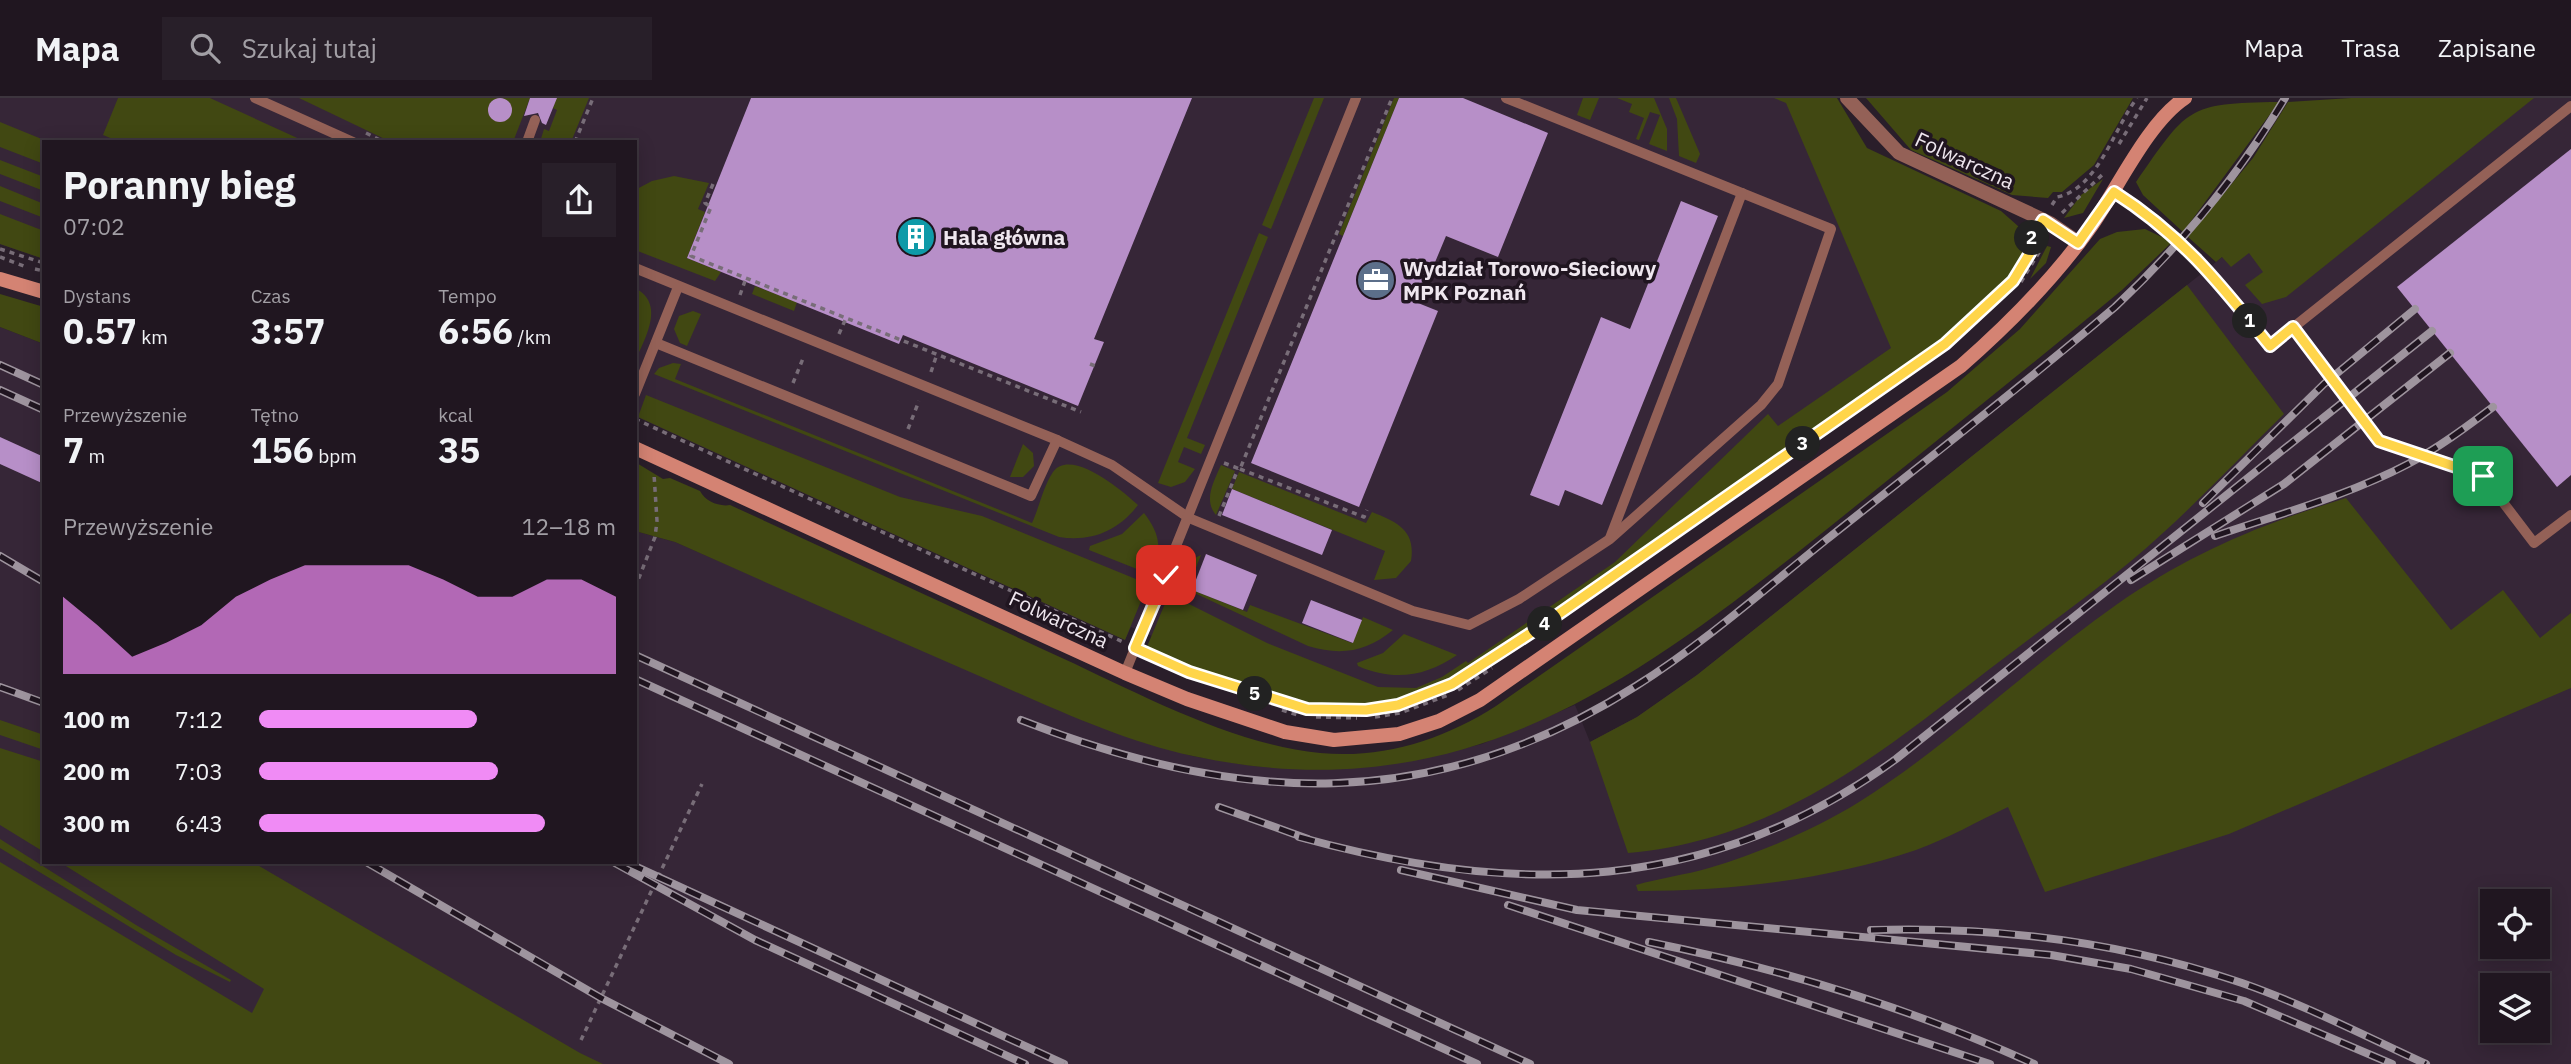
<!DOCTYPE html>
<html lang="pl">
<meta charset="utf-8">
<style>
body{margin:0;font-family:"IBM Plex Sans",sans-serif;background:#281f29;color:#f1f3f6;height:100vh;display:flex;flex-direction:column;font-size:26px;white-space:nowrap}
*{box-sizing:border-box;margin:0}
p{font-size:23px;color:#a29fa5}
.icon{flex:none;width:38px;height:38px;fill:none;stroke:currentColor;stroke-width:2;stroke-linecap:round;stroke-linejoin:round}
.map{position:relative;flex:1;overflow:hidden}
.drawer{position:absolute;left:42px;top:42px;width:595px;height:724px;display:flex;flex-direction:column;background:#201620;border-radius:0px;box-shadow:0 4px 18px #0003,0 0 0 2px #3d353e}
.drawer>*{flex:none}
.buttons{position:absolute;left:2480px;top:791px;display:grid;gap:14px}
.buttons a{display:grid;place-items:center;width:70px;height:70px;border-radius:0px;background:#201620;box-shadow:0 4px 18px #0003,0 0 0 2px #3d353e;font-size:35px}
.pin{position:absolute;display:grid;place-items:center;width:60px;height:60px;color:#fff;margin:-30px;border-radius:14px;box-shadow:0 4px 10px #0006}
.km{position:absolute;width:35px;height:35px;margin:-18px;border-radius:50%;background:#222;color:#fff;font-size:19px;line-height:35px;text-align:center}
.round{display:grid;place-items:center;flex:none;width:74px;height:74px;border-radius:0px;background:#281f29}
.head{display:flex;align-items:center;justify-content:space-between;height:119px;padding:0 21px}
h1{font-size:38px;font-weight:700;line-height:52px}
.metrics{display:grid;grid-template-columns:repeat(3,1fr);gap:10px;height:119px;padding:7px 21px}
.metrics div{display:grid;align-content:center}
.metrics b{font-size:35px;font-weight:700}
.metrics small{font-size:19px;font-weight:400}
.metrics p{font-size:19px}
.chart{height:196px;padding:14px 21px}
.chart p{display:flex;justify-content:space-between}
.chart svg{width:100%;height:126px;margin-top:7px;fill:#f08bf5;opacity:.7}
ul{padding:0 21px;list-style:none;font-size:23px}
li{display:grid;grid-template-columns:112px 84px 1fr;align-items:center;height:52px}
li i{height:18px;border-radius:9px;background:#f08bf5}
header{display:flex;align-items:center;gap:42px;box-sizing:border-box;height:98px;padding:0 35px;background:#201620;border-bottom:2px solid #3d353e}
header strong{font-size:33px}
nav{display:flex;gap:38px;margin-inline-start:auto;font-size:24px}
.search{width:490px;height:63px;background:#281f29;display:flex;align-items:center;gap:18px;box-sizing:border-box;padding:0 24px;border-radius:0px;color:#a29fa5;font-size:26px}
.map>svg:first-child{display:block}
.built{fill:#362637;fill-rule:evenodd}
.green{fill:#414812}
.building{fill:#b78fc8}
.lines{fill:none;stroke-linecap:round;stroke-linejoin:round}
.path{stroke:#786d78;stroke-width:3.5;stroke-dasharray:5 5;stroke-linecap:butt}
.lane{stroke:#946157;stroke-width:10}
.street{stroke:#946157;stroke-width:14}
.secondary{stroke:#d48373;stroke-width:14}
.rail-casing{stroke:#9e949e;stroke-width:8}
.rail{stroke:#201520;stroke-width:5;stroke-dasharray:16;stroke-linecap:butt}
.route-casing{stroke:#fff;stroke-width:14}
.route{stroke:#ffd54a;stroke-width:9}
.labels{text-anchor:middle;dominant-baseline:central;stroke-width:7;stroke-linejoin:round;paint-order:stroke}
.street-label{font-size:21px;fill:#efe7ef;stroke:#201520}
.poi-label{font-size:21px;font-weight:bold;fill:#efe7ef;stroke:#201520;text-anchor:start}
</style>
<header>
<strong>Mapa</strong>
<div class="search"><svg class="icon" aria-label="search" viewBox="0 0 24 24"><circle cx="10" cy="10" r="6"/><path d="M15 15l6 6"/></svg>Szukaj tutaj</div>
<nav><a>Mapa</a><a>Trasa</a><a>Zapisane</a></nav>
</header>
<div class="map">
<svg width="2571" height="966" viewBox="0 0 2571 966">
<rect width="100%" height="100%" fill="#2a1e2a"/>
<g class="built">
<polygon points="0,0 1812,0 1918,256 1438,586 1402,599 1295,604 1212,578 1146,551 1152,538 1131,529 1125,542 635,318 635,44 44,44 44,161 0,146"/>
<path d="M2385,0H2571V966H0V229L44,246V765H635V433L675,444L1090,625L1192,658L1253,668L1310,671L1405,664L1482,646L1575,607L1590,644L1637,619L1697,577L2373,39ZM2492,803H2538V849H2492ZM2492,887H2538V933H2492Z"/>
</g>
<g class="green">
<polygon points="118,0 210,0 306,44 120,44 103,37"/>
<polygon points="299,0 530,0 513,44 391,44"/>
<polygon points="548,0 589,0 571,44 540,44 544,31 549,33 557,12 553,10 555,3"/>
<polygon points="1314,0 1324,0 1271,131 1262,127"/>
<polygon points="1394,0 1399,0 1343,138 1339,136"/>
<polygon points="1583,0 1599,0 1590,22 1577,17"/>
<polygon points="1617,0 1654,0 1667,31 1667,53 1649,46 1660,17 1650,14 1639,42 1636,41 1644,20 1629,14 1632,6"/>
<polygon points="1669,0 1676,0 1700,56 1696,65 1679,58 1677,21"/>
<path d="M1774,0H1837L1867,50L2001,113L2027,136L2023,142L2026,153C2003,197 1960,230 1921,260C1834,320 1747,381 1660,441C1579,498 1453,605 1353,610C1283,613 1210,578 1146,551L1169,496L1267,545L1378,589L1416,590L1442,579L1466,563L1468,565L1615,464L1768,316L1778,328L1891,250L1786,5Z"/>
<polygon points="1866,0 2133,0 2094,67 2062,94 2053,94 2048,100 2012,97 1911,52"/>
<polygon points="2351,0 2534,0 2286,199 2262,206 2245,187 2263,174 2249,155 2231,169 2222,159 2216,164 2188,139 2253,60 2288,4"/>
<path d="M2279,4L2183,134L2143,97L2136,84C2188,10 2186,5 2279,4Z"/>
<polygon points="0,24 49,44 44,44 44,66 0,49"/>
<polygon points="0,62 44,79 44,93 0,76"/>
<polygon points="674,78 709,85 698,111 705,114 687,160 721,174 715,183 635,152 635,92 652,83"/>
<polygon points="2103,81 2083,115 2064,120 2081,97"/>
<polygon points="0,88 44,106 44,120 0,103"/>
<polygon points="0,116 44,133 44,161 0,146"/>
<path d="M2145,131L2172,144L2122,192C2031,267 1939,341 1847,415C1645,577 1469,717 1193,658C1118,642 1047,607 977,577C876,533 776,489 675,444L635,433V364L663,381L670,380L700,393C705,403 719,409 730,407C841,458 952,509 1062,560C1140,596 1234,647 1320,655C1383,661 1443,642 1496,608L1947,294L2020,231L2100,141L2117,134Z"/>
<polygon points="1259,135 1268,139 1187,340 1205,347 1201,356 1184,349 1178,364 1195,371 1185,384 1171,389 1158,385"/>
<polygon points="2047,148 2051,149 2046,165 2030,181"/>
<path d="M2187,187L2284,316C2234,365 2185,418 2131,463C2085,501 2035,536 1987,573C1876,659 1774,742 1628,755L1590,644L1637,619L1697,577Z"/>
<polygon points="755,188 797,204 794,213 752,196"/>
<path d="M635,190C666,206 645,240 635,264Z"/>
<polygon points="0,196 44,209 44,246 0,229"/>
<polygon points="693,213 701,216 687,248 680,245 674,231 679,218"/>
<path d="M673,265L681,266L675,281L1032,425C1039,410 1043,389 1053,374C1071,349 1123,393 1138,407C1118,433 1092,444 1059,439L654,276L659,270Z"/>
<polygon points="646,297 900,399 982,418 1148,486 1125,542 638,319"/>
<polygon points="1023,346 1033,355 1034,368 1023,379 1010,379"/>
<path d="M1221,367L1235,373L1216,417C1203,402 1214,383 1221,367Z"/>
<path d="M1239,374L1366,425L1372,414C1397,424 1416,432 1411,463L1396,480L1374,482L1385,453L1232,391Z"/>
<path d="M2346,400L2451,532L2503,492L2540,540L2571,515V590L2229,736L2045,794L2008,709C1978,723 1947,741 1916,752C1826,782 1732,793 1638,793L1636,787C1660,780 1685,777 1709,770C1761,754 1812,733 1859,704C1950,647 2028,569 2116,507C2191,455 2259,427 2346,400Z"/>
<path d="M1144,415C1161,437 1162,452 1152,477L1089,452L1090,448L1122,436Z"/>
<path d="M1201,457L1188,490L1247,514L1250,507L1352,545L1363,519L1393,532C1366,554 1341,558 1308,548L1173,485L1182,466Z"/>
<path d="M1404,536L1457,557C1427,578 1394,584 1358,568L1357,565L1383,555Z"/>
<polygon points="0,622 44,637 44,652 0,637"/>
<polygon points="0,650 44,664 44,754 0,727"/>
<polygon points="0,741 136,827 231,882 230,884 176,857 0,750"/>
<polygon points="0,764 252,915 264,891 61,765 254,765 580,955 603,966 0,966"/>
</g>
<g class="building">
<circle cx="500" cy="12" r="12"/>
<polygon points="530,0 557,0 546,27 542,25 538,15 524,18"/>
<polygon points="751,0 1192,0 1094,241 1104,244 1078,308 903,237 899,246 687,160"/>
<polygon points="1399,0 1463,0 1548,35 1498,159 1446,138 1418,205 1438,213 1359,409 1251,365"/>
<polygon points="2571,51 2571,377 2557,389 2397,189"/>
<polygon points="1681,103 1718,118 1602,407 1565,392 1559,408 1530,397 1601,219 1630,231"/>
<polygon points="0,339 44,359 44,386 0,366"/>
<polygon points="1232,391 1332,432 1322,457 1222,417"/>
<polygon points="1206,456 1257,477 1243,512 1192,492"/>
<polygon points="1311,502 1362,522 1353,545 1302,525"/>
</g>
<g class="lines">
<g class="path">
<polyline points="366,35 384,44"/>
<polyline points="575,44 593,0"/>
<polyline points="2119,46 2147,0"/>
<polyline points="713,86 705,105 711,109 691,158 1081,314"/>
<path d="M2052,107L2057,99C2098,91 2114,30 2137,0"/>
<polyline points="2062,115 2102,77"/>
<polyline points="2032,137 2044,148"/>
<polyline points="0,151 44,165"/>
<polyline points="0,159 24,168"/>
<polyline points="35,171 44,173"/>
<polyline points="2021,184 2046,143"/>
<polyline points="740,197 746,180"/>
<polyline points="839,236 846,220"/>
<polyline points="1090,266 1098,269"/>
<polyline points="931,274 937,256"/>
<polyline points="793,285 804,258"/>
<polyline points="635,321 1123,544"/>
<polyline points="908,331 919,303"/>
<polyline points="1224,365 1240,371 1392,0"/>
<polyline points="1240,371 1364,419 1367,412"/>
<polyline points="1219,418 1238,371"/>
<polyline points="635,490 655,439 657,423 654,376"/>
<polyline points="1149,556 1189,574 1307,611 1366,612 1398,607 1452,586 1543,527 1945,246 2013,183 2030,155 2034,137"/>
<polyline points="1458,592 1492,570"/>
<polyline points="1282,612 1298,617"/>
<polyline points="1316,619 1357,620"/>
<polyline points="1375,619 1400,615 1448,597"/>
<polyline points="581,942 702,686"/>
</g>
<g class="lane">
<polyline points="255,0 353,44"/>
<polyline points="527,44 535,22"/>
<path d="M2114,94C2183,138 2219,186 2270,248L2571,8"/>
<polyline points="635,170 1057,342"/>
<polyline points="2293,229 2379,343 2483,378 2534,445 2571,417"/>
<polyline points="656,245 1031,398 1057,342 1112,367 1189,420 1413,513 1469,527 1519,501 1610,441 1761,307 1778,286 1831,131 1506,0"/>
<polyline points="635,296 678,189"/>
<polyline points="1610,440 1742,95"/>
<polyline points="1125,575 1356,0"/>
</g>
<polyline class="street" points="1847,0 1899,55 2050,125 2079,145"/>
<g class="secondary">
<polyline points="0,181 44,194"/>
<path d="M635,350L1125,575L1187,601L1285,634L1334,642L1399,636L1439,623L1480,602L1961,268C2009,226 2053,182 2090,130C2117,92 2147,25 2185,0"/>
</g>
<defs>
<g id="rail">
<polyline points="0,267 44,287"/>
<polyline points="0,292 44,312"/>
<polyline points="2203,405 2324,286 2415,211"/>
<path d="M2215,438C2279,416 2347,398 2408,366C2438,350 2465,330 2493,309"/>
<polyline points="0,458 44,484"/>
<polyline points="2131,482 2284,386 2450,255"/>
<polyline points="635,557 1530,966"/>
<polyline points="635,581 1477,966"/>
<polyline points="0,589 44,605"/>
<path d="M1021,622C1238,707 1433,717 1636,588C1704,545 1764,492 1826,442C1923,365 2021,289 2115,209C2182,146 2238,78 2285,0"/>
<polyline points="1219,709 1308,741"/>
<path d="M1299,739C1516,799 1709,797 1896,661L2432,233"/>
<polyline points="368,765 601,900 729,966"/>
<polyline points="615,765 755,842 1025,966"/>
<polyline points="628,765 1064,966"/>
<polyline points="1401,772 1577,812 2051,857 2131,871 2244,903 2392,966"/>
<polyline points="1508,807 1990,966"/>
<path d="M1871,832C1997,828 2122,844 2242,885C2305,907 2365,938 2426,966"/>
<path d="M1649,844C1782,871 1911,910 2034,966"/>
</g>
</defs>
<use href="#rail" class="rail-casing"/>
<use href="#rail" class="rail"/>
</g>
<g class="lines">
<defs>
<path id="route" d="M1166,477L1135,550L1189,574L1307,611L1366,612L1398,607L1452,586L1543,527L1945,246L2013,183L2030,155V143L2043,122L2078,145L2114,94C2183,138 2220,186 2270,248L2293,229L2379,343L2483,378"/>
</defs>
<use href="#route" class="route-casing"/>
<use href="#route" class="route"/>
</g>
<defs>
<symbol id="building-disc" viewBox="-11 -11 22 22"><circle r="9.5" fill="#0f9aa8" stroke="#201520"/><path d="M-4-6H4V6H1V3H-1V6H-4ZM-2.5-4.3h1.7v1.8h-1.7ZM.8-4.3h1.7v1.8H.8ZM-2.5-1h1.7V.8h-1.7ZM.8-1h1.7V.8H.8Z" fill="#fff"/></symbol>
<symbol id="office-disc" viewBox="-11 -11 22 22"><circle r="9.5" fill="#5c6f8a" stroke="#201520"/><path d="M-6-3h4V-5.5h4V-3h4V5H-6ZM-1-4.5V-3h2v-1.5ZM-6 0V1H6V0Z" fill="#fff"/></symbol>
</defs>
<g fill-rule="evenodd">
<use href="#building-disc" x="894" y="117" width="44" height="44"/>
<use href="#office-disc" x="1354" y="160" width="44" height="44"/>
</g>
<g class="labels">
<g class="street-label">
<text transform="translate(1965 62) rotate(25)">Folwarczna</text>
<text transform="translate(1059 521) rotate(25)">Folwarczna</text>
</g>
<g class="poi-label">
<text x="943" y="139">Hala główna</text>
<text x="1403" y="170">Wydział Torowo-Sieciowy<tspan x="1403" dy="24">MPK Poznań</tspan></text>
</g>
</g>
</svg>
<div class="buttons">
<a><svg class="icon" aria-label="locate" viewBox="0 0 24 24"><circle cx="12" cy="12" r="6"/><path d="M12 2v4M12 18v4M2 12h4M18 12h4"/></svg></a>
<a><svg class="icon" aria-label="layers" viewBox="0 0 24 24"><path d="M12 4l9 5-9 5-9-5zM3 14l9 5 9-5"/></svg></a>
</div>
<div class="pin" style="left:2483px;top:378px;background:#1e9e55"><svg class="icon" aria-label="arrive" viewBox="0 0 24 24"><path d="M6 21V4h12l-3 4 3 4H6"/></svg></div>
<div class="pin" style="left:1166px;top:477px;background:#d93025"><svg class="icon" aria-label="check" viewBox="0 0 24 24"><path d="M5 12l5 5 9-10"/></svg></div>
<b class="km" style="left:2250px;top:223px">1</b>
<b class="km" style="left:2032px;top:140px">2</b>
<b class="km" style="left:1803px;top:346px">3</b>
<b class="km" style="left:1545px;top:526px">4</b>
<b class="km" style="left:1255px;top:596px">5</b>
<section class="drawer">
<div class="head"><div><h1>Poranny bieg</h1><p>07:02</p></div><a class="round"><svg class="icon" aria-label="share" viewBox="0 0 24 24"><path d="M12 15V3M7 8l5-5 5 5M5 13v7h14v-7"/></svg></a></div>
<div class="metrics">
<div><p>Dystans</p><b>0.57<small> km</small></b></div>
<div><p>Czas</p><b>3:57</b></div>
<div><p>Tempo</p><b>6:56<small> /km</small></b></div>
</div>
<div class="metrics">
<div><p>Przewyższenie</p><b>7<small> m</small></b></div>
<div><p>Tętno</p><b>156<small> bpm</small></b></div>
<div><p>kcal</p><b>35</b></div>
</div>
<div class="chart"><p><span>Przewyższenie</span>12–18 m</p>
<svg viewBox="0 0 160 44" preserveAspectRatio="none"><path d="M0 44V17L10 27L20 38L30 33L40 27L50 17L60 11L70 6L80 6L90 6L100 6L110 11L120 17L130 17L140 11L150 11L160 17V44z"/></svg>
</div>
<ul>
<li><b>100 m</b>7:12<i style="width:61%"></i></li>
<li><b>200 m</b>7:03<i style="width:67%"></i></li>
<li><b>300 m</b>6:43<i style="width:80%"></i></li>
</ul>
</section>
</div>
